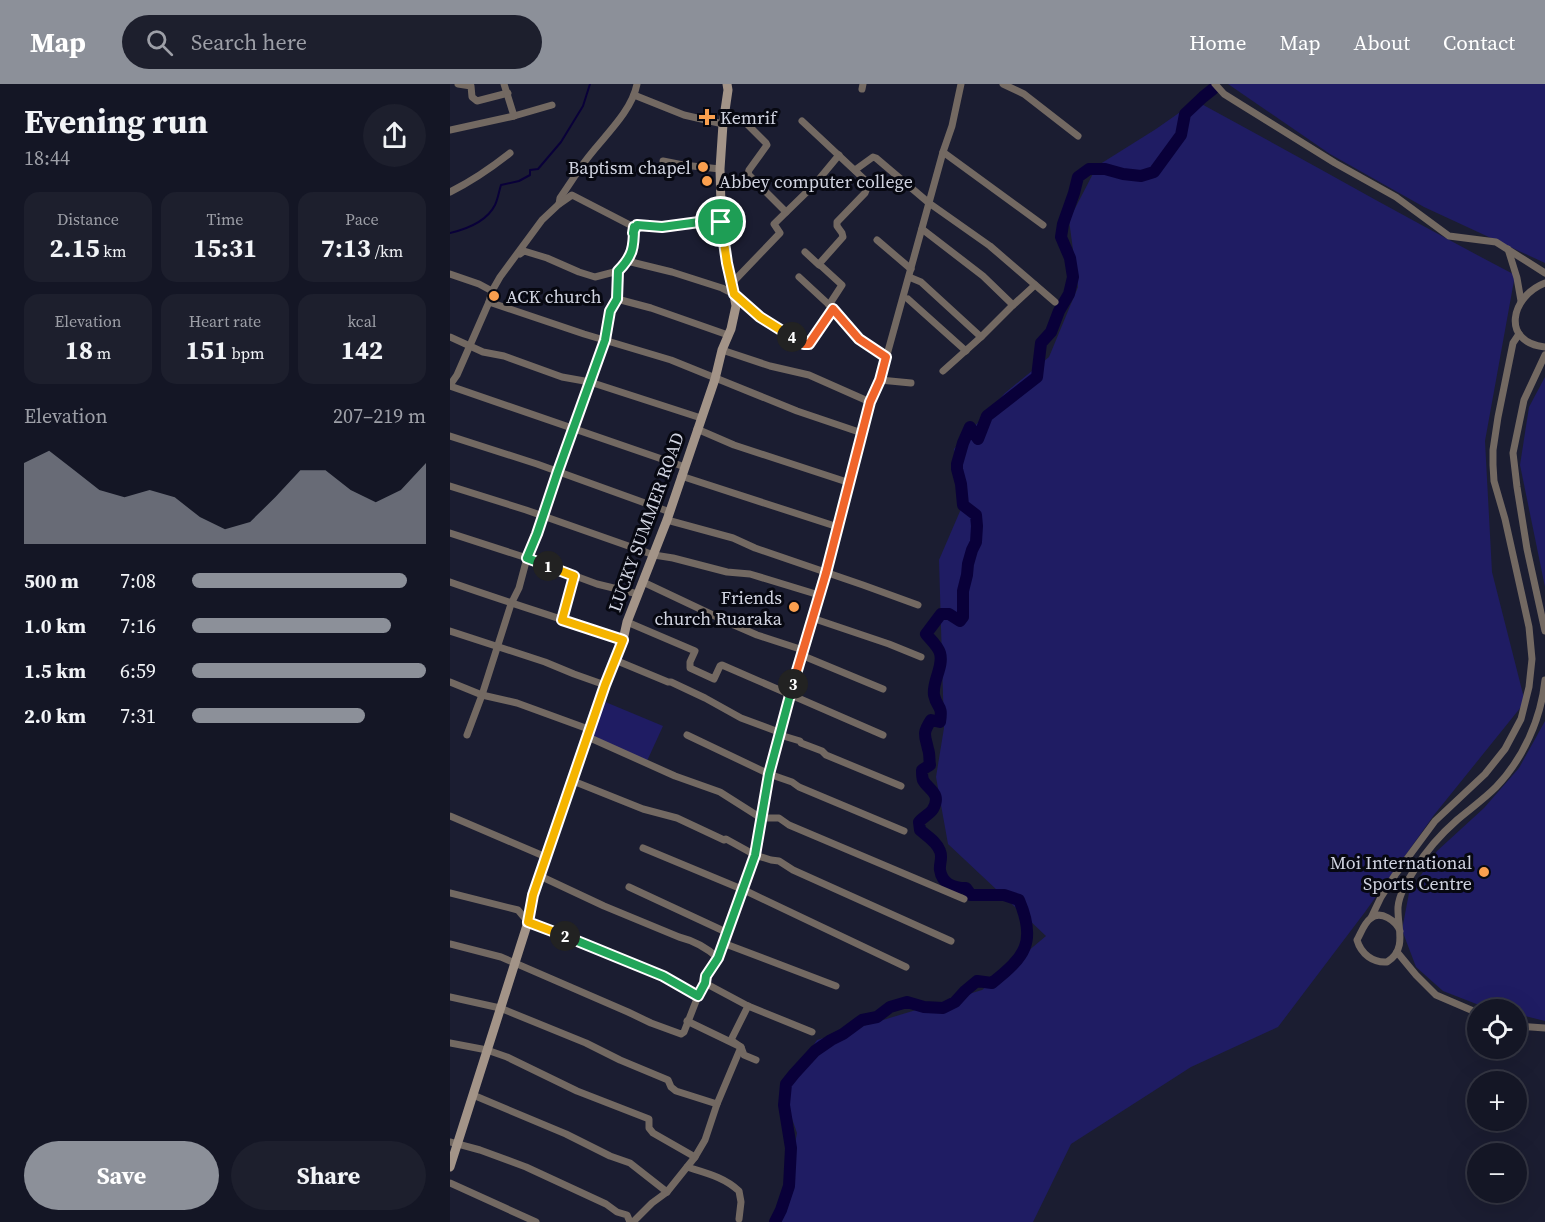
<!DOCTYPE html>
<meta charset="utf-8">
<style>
body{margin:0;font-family:"Source Serif 4",serif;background:#1d1f2d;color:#f1f3f6;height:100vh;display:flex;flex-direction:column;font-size:22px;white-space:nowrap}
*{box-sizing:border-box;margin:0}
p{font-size:20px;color:#9d9fa7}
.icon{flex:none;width:33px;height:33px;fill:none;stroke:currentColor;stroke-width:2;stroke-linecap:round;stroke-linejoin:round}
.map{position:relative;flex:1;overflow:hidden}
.drawer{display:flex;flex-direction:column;background:#141625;width:450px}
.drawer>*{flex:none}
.buttons{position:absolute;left:1017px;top:915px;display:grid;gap:12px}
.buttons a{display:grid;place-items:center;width:60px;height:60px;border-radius:50%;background:#141625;box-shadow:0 6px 24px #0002,0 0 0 2px #333542;font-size:30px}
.pin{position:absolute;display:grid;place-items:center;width:51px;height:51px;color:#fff;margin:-26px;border:3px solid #fff;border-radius:50%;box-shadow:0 2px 6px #0007}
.km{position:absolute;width:30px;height:30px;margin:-15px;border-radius:50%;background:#222;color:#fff;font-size:16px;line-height:30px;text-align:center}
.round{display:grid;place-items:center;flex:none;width:63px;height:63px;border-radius:32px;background:#1d1f2d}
.summary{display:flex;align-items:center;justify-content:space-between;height:102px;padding:0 24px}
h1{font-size:33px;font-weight:700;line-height:45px}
.stats{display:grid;grid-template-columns:repeat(3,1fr);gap:9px;height:102px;padding:6px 24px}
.stats div{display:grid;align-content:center;border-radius:15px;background:#1d1f2d;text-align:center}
.stats b{font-size:26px;font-weight:700}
.stats small{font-size:16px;font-weight:400}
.stats p{font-size:16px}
.chart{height:168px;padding:12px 24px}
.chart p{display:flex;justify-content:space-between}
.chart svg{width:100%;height:108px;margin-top:6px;fill:#8c9099;opacity:.7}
.primary-button{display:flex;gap:12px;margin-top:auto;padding:12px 24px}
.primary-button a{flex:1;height:69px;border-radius:36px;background:#8c9099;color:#fff;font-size:24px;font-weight:700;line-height:69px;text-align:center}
.primary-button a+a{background:#1d1f2d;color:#f1f3f6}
ul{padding:0 24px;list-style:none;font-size:20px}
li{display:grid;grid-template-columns:96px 72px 1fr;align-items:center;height:45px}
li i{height:15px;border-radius:8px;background:#8c9099}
header{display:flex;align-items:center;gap:36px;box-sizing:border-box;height:84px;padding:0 30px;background:#8c9099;color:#fff}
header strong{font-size:28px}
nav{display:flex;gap:33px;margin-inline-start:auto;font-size:21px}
.search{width:420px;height:54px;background:#1d1f2d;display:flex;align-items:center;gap:15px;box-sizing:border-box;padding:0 21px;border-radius:33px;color:#9d9fa7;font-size:22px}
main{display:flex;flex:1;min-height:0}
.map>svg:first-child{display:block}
.green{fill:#1f1c63}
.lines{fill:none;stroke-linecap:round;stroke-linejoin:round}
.stream{stroke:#090039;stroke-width:2}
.river{stroke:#090039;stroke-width:12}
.street{stroke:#736962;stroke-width:7}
.secondary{stroke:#a39488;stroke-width:9}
.split-1-casing{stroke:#fff;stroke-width:12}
.split-2-casing{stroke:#fff;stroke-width:12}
.split-3-casing{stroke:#fff;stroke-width:12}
.split-4-casing{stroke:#fff;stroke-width:12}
.split-5-casing{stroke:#fff;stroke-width:12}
.split-1{stroke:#22a559;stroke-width:8}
.split-2{stroke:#f5b400;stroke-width:8}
.split-3{stroke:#22a559;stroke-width:8}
.split-4{stroke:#f0652b;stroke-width:8}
.split-5{stroke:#f5b400;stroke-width:8}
.poi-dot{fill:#fa9f4e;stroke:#070811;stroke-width:2}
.labels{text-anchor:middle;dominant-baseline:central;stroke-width:6;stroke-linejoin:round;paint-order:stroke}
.poi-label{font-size:18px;fill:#d1d4e1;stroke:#070811;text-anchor:start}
.street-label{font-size:18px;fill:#d1d4e1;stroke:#070811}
</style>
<header>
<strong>Map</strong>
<div class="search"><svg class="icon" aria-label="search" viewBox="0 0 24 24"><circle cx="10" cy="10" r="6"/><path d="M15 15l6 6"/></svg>Search here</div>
<nav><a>Home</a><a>Map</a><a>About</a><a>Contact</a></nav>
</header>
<main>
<section class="drawer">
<div class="summary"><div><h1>Evening run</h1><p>18:44</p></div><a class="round"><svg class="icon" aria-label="share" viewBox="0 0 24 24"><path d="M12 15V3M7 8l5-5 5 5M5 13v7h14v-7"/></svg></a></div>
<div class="stats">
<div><p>Distance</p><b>2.15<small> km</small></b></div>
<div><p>Time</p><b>15:31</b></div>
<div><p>Pace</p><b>7:13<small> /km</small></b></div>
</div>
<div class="stats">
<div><p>Elevation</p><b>18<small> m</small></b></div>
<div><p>Heart rate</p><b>151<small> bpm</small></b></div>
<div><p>kcal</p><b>142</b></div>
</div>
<div class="chart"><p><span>Elevation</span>207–219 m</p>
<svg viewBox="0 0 160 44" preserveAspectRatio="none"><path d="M0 44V11L10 6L20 14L30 22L40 25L50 22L60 25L70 33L80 38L90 35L100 25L110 14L120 14L130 22L140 27L150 22L160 11V44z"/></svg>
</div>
<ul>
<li><b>500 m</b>7:08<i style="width:92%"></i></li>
<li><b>1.0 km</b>7:16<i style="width:85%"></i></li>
<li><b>1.5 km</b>6:59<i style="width:100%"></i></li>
<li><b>2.0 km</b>7:31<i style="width:74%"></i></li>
</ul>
<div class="primary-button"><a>Save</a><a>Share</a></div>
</section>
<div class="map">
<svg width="1095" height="1138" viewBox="0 0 1095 1138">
<rect width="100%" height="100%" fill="#1b1d31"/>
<g class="green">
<polygon points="778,0 1095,0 1095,179 974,123 880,70"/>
<path d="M746,17C853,75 958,135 1065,191L1035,357L1042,488L1075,618L984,731L915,828L828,943L741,983L621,1060L583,1138H330L347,1049L332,1006L367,956L532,906L596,852L498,760L486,693L494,644L489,476L517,411L504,365L555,309L599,273L628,203L619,136L647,82L706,45Z"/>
<polygon points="1095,293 1095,503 1070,381 1079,323"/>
<polygon points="153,617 213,642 197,677 140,654"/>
<polygon points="1095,637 1095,937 1067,930 1066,926 1047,925 1029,921 993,907 966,883 952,846 959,809 987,767 1034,724 1069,684"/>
</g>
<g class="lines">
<path class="stream" d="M0,149C17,145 37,137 45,121C48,115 49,107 51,101L69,97L80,91V86L88,85L111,58L133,22L140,0"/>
<path class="river" d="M325,1138L331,1126L339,1102L341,1064L334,1021L336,1000L344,990L365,967L381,956L393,950L412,936L427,933L440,923L457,918L474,923L493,924L505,918L515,907L527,897L542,899C575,873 587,858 569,816L554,811H521L516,804C504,804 492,800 490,786C489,780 493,774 490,767C487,758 477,752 470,746L469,738C473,733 480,730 483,725C492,709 478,706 473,696C472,693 472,690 472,686L480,681C479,676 480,670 478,665C475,651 472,650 481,636L490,638C493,620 487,625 484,611C482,597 494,583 490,569C488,562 480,555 476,550L491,530H499L510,537L513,533V507L517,491L518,480L522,466L526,458L527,442L526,431L513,421L511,400L507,385V380L513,359L520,343L528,355L537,332L587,293L591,259L601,248L609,227L619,210L623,193L620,174L611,153L613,140L624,109L628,93L639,85H655L673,90L691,92L704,88L731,51L735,30L753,13L763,5"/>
<g class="street">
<polyline points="8,0 21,2 22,13 27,17 58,9"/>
<path d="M187,0C181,31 148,57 131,83C124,93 117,104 110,114L109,120L92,136L50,193L42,207L39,218L134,250L221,276L347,327L412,349"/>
<polyline points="553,0 574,10 628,52"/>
<polyline points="765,0 774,10 790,20 885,79 946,113 999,152 1046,158 1095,189"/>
<polyline points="412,5 413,0"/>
<polyline points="184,11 234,31 273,40"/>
<polyline points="274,30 297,40 316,59 317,61 299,86 298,90 336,128"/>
<polyline points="64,32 102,21"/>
<polyline points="352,37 415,96 418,101 415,109 387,138 387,142 392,149 393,153 369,180 392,201 379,221"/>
<polyline points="0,46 64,32 54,0"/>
<polyline points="493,68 593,141"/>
<polyline points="213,77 233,81 270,85"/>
<polyline points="405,86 423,73 426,74 479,119 540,162 605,218"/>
<path d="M0,108C22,97 41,84 60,69"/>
<polyline points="109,120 122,111 184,143"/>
<polyline points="472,145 533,192 563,221"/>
<polyline points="427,156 461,185"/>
<polyline points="1058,165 1067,194 1071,217"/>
<polyline points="355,168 369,181"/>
<polyline points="70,170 74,167 97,174 129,188 145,193 168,187"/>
<polyline points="177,177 222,188 272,204 284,210 310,233 354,260 359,260 370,246 383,225"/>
<polyline points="0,190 29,200 42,207"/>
<polyline points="349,193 389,230 409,255 436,273"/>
<polyline points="459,193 471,198 531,253"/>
<polyline points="284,197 330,149 324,140 365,100 389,71"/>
<path d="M1095,199C1061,212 1050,258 1095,263"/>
<polyline points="167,215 201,224 278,251"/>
<polyline points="458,215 516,267"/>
<polyline points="0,253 33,268 54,272 112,293 140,298 251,334"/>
<polyline points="272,266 320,282 359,291 420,318"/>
<polyline points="1095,271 1074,316 1063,369 1067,403 1077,465 1095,547"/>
<polyline points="493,287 531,253 561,223 585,201"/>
<polyline points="430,296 461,299"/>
<polyline points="0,301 7,291 39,218"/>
<polyline points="0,302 235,383"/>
<polyline points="247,345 284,361 400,399"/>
<polyline points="0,352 87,380 220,428"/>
<polyline points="231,392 388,443"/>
<polyline points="0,402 76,426 204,471 223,474 277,488 300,490 369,511"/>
<polyline points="217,436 283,454 305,464 413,501 468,521"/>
<polyline points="0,449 77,474 147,500 188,510"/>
<path d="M0,498C57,518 115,536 173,556"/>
<polyline points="193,498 284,541 307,551 353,566"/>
<polyline points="362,534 439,560 471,573"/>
<polyline points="112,536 124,492"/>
<polyline points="177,538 245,567 240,578 240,584 264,595 270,582 272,581 433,651"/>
<polyline points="0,547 95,578 124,590 155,601"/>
<polyline points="351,571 433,605"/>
<polyline points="165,576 218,598 221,598 255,614 291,634 326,647 330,651 350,657 351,659 372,667 376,671 451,702"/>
<polyline points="0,598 32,611 67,619 141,646"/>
<path d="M17,651L32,611L61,520L69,504L77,474L87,450L108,387L155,256L160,227L167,215L168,187C183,172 184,163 184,143L183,149L187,141L212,143L264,136L271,138"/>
<polyline points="237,651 319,690"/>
<polyline points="138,653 225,692 270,708 311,734 329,734 339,741 514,815"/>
<polyline points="319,690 342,698 349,703 454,747"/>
<polyline points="123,697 193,725 227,734 274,756 276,755 305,771 321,776 329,777 343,786 501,857"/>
<polyline points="0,732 96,773"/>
<polyline points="193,764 294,806 456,883"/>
<path d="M90,792L154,822L229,853C245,857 256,863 268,874"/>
<polyline points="179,803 278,849"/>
<polyline points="0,809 68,826 78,838 213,892 248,912"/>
<polyline points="921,834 931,813 945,791 985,737 1035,690 1055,665 1071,635 1079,603 1082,575 1079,543 1055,435 1044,397 1043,381 1043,366 1048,333 1063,259 1069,250"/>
<path d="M950,847C946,837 931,826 921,834C914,839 911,849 907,856C911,870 923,879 937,878C958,865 947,843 948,823C949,810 958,796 965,785C976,767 991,750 1007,736C1020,725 1034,715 1046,703C1073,675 1091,635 1095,596"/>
<polyline points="273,859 386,902"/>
<polyline points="0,860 51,873 178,928 201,939 231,950 234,948 248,912 255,899 256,892 268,874 305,771 319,690 351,571 376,489 420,318 430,296 493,68 502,42 511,0"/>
<polyline points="947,868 966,891 986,911 1028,929"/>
<polyline points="255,899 298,922 362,948"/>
<polyline points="0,913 50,924 136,959 170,976 218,996 221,1003 226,1007 267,1020"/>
<polyline points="237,937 291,963 294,971 306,976"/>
<polyline points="1066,942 1095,944"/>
<polyline points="0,959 37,966 57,973 127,1007 199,1035 199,1044 203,1049 245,1073"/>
<polyline points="23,1011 116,1050 160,1072 180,1079 217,1108"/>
<polyline points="0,1058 30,1066 76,1083 156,1120 167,1128 177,1131 180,1138"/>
<path d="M237,1083C256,1089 274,1093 289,1107L291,1118L289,1135"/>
<polyline points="0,1099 86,1138"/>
<polyline points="183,1138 202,1119 217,1108 245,1073 255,1056 267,1020 291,963 281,956 298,922"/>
</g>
<polyline class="secondary" points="0,1083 78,838 83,811 96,773 107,743 155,601 173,556 177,538 217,436 265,295 272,266 281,245 286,222 282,200 277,179 271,138 271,122 270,85 273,40 278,6 277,0"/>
</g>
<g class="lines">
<defs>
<path id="split-1" d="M98,482L77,474L87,450L108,387L155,256L160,227L167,215L168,187C183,172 184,163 184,143L183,149L187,141L212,143L264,136L271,138"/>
<polyline id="split-2" points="98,482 124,492 112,536 173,556 155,601 83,811 78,838 115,852"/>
<polyline id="split-3" points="115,852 213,892 248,912 255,899 256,892 268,874 305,771 319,690 343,600"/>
<polyline id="split-4" points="342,253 354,260 359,260 383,225 409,255 436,273 430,296 420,318 376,489 343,600"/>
<polyline id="split-5" points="271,138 277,179 284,210 310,233 342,253"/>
</defs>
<use href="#split-1" class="split-1-casing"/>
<use href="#split-2" class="split-2-casing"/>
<use href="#split-3" class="split-3-casing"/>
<use href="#split-4" class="split-4-casing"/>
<use href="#split-5" class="split-5-casing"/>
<use href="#split-1" class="split-1"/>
<use href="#split-2" class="split-2"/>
<use href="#split-3" class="split-3"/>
<use href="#split-4" class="split-4"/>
<use href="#split-5" class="split-5"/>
</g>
<g class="poi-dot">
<path d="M254 24h6v6h6v6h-6v6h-6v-6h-6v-6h6z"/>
<circle cx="253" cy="83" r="6"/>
<circle cx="257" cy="97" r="6"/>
<circle cx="44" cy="212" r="6"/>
<circle cx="344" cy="523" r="6"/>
<circle cx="1034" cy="788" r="6"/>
</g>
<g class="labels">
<g class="poi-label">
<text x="270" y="33">Kemrif</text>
<text x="241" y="83" text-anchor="end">Baptism chapel</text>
<text x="269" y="97">Abbey computer college</text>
<text x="56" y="212">ACK church</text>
<text x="332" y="513" text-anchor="end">Friends<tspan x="332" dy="21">church Ruaraka</tspan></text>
<text x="1022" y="778" text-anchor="end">Moi International<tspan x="1022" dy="21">Sports Centre</tspan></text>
</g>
<g class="street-label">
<text transform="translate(196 438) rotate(-70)">LUCKY SUMMER ROAD</text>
</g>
</g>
</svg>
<div class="buttons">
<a><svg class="icon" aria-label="locate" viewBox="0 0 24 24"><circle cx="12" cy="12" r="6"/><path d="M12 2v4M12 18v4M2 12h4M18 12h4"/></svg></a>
<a>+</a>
<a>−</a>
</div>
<div class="pin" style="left:271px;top:138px;background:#1e9e55"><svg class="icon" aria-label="arrive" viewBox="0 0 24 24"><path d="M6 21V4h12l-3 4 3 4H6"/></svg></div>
<b class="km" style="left:98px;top:482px">1</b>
<b class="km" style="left:115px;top:852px">2</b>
<b class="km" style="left:343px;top:600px">3</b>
<b class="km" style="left:342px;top:253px">4</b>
</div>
</main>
